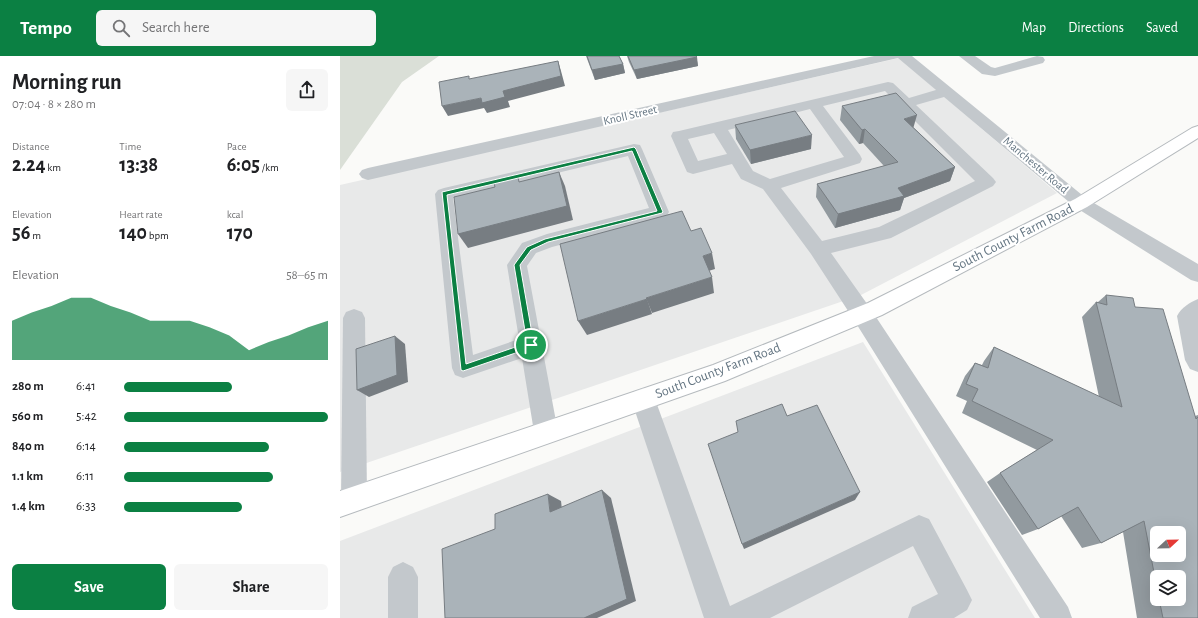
<!DOCTYPE html>
<meta charset="utf-8">
<style>
body{margin:0;font-family:"Alegreya Sans",sans-serif;background:#f6f6f6;color:#202124;height:100vh;display:flex;flex-direction:column;font-size:15px;white-space:nowrap}
*{box-sizing:border-box;margin:0}
p{font-size:13px;color:#757577}
.icon{flex:none;width:22px;height:22px;fill:none;stroke:currentColor;stroke-width:2;stroke-linecap:round;stroke-linejoin:round}
.map{position:relative;flex:1;overflow:hidden}
.panel{display:flex;flex-direction:column;background:#fff;width:340px}
.panel>*{flex:none}
.needle{width:26px;rotate:68deg}
.tools{position:absolute;left:810px;top:470px;display:grid;gap:8px}
.tools a{display:grid;place-items:center;width:36px;height:36px;border-radius:6px;background:#fff;box-shadow:0 4px 16px #0002;font-size:20px}
.pin{position:absolute;display:grid;place-items:center;width:34px;height:34px;color:#fff;margin:-17px;border:2px solid #fff;border-radius:50%;box-shadow:0 1px 4px #0007}
.round{display:grid;place-items:center;flex:none;width:42px;height:42px;border-radius:6px;background:#f6f6f6}
.headline{display:flex;align-items:center;justify-content:space-between;height:68px;padding:0 12px}
h1{font-size:22px;font-weight:700;line-height:30px}
.metrics{display:grid;grid-template-columns:repeat(3,1fr);gap:6px;height:68px;padding:4px 12px}
.metrics div{display:grid;align-content:center}
.metrics b{font-size:20px;font-weight:700}
.metrics small{font-size:11px;font-weight:400}
.metrics p{font-size:11px}
.chart{height:112px;padding:8px 12px}
.chart p{display:flex;justify-content:space-between}
.chart svg{width:100%;height:72px;margin-top:4px;fill:#0b8043;opacity:.7}
.cta{display:flex;gap:8px;margin-top:auto;padding:8px 12px}
.cta a{flex:1;height:46px;border-radius:6px;background:#0b8043;color:#fff;font-size:16px;font-weight:700;line-height:46px;text-align:center}
.cta a+a{background:#f6f6f6;color:#202124}
ul{padding:0 12px;list-style:none;font-size:13px}
li{display:grid;grid-template-columns:64px 48px 1fr;align-items:center;height:30px}
li i{height:10px;border-radius:5px;background:#0b8043}
header{display:flex;align-items:center;gap:24px;box-sizing:border-box;height:56px;padding:0 20px;background:#0b8043;color:#fff}
header strong{font-size:19px}
nav{display:flex;gap:22px;margin-inline-start:auto;font-size:14px}
.search{width:280px;height:36px;background:#f6f6f6;display:flex;align-items:center;gap:10px;box-sizing:border-box;padding:0 14px;border-radius:6px;color:#757577;font-size:15px}
main{display:flex;flex:1;min-height:0}
.map>svg:first-child{display:block}
.built{fill:#e8e9e9}
.green{fill:#dadfd7}
.lines{fill:none;stroke-linecap:round;stroke-linejoin:round}
.major-casing{stroke:#b5babe;stroke-width:2}
.minor{fill:#c3c8cc;fill-rule:evenodd}
.major{fill:#fff;fill-rule:evenodd}
.wall{fill:#929a9f;fill-rule:evenodd}
.shaded-wall{fill:#777d82}
.building{fill:#aab3b9;stroke:#777d82;fill-rule:evenodd}
.route{fill:#0b8043;stroke:#fff;fill-rule:evenodd}
.labels{text-anchor:middle;dominant-baseline:central;stroke-width:4;stroke-linejoin:round;paint-order:stroke}
.far-street-label{font-size:12px;fill:#657683;stroke:#fff}
.street-label{font-size:14px;fill:#657683;stroke:#fff}
</style>
<header>
<strong>Tempo</strong>
<div class="search"><svg class="icon" aria-label="search" viewBox="0 0 24 24"><circle cx="10" cy="10" r="6"/><path d="M15 15l6 6"/></svg>Search here</div>
<nav><a>Map</a><a>Directions</a><a>Saved</a></nav>
</header>
<main>
<section class="panel">
<div class="headline"><div><h1>Morning run</h1><p>07:04 · 8 × 280 m</p></div><a class="round"><svg class="icon" aria-label="share" viewBox="0 0 24 24"><path d="M12 15V3M7 8l5-5 5 5M5 13v7h14v-7"/></svg></a></div>
<div class="metrics">
<div><p>Distance</p><b>2.24<small> km</small></b></div>
<div><p>Time</p><b>13:38</b></div>
<div><p>Pace</p><b>6:05<small> /km</small></b></div>
</div>
<div class="metrics">
<div><p>Elevation</p><b>56<small> m</small></b></div>
<div><p>Heart rate</p><b>140<small> bpm</small></b></div>
<div><p>kcal</p><b>170</b></div>
</div>
<div class="chart"><p><span>Elevation</span>58–65 m</p>
<svg viewBox="0 0 160 44" preserveAspectRatio="none"><path d="M0 44V20L10 15L20 11L30 6L40 6L50 11L60 15L70 20L80 20L90 20L100 24L110 29L120 38L130 33L140 29L150 24L160 20V44z"/></svg>
</div>
<ul>
<li><b>280 m</b>6:41<i style="width:53%"></i></li>
<li><b>560 m</b>5:42<i style="width:100%"></i></li>
<li><b>840 m</b>6:14<i style="width:71%"></i></li>
<li><b>1.1 km</b>6:11<i style="width:73%"></i></li>
<li><b>1.4 km</b>6:33<i style="width:58%"></i></li>
</ul>
<div class="cta"><a>Save</a><a>Share</a></div>
</section>
<div class="map">
<svg width="858" height="562" viewBox="0 0 858 562">
<rect width="100%" height="100%" fill="#fafaf8"/>
<g class="built">
<polygon points="559,2 717,137 521,239 0,416 0,129"/>
<polygon points="523,286 695,562 0,562 0,485"/>
</g>
<polygon class="green" points="0,0 99,0 62,26 0,114"/>
<g class="lines">
<defs>
<polygon id="major" points="858,70 858,82 747,151 542,259 385,325 0,461 0,435 373,309 528,247 735,143 852,72"/>
</defs>
<use href="#major" class="major-casing"/>
<g class="minor">
<path d="M534,0H572L747,143L858,208V226L851,224L735,151L604,41L576,49L653,122L656,126L653,130L551,182L491,197L530,252L728,551L732,562H700L514,264L471,198L423,133L401,123L392,108L353,118L347,116L331,80L333,76L339,75L548,26L553,27L569,42L596,34L558,2L28,124L22,122L19,118L22,114L28,112ZM545,35L635,125L539,171L482,185L441,132L520,107L522,103L520,99L483,50ZM470,53L504,101L430,123L413,115L388,74ZM374,77L387,98L358,105L348,83Z"/>
<polygon points="619,0 635,0 651,11 655,12 697,0 703,1 705,4 703,7 655,20 642,18"/>
<path d="M294,88L300,89L302,93L329,156L326,161L212,191L196,197L187,210L218,376L215,384L206,388L197,384L194,376L182,302L123,322L115,319L112,312L95,138L98,134L104,132ZM288,100L309,152L207,178L182,187L167,209L179,283L133,299L113,142Z"/>
<path d="M858,243V316L850,313L845,304L837,260C842,251 849,247 858,243Z"/>
<polygon points="14,253 22,256 25,262 27,442 23,451 14,455 5,451 1,442 3,262 6,256"/>
<polygon points="303,332 311,335 315,343 390,550 579,459 589,463 627,534 632,544 627,554 614,562 568,562 572,551 598,538 573,490 430,562 364,562 291,343 295,335"/>
<polygon points="63,506 73,511 78,521 78,562 48,562 48,521 53,511"/>
</g>
<use href="#major" class="major"/>
</g>
<g class="wall">
<polygon points="246,0 279,0 283,8 285,17 255,24"/>
<polygon points="287,0 356,0 358,10 297,23 289,6"/>
<polygon points="502,50 574,72 615,111 610,125 564,142 560,154 495,172 476,141 477,128 544,110 523,87 519,88 500,64"/>
<polygon points="395,69 471,93 411,108 396,83"/>
<path d="M766,239L795,251L855,360L858,359V562H797L783,476L761,487L742,492L721,460L698,473L682,479L647,426L660,417L697,394L622,357L627,345L616,340L625,320L635,307L642,309L644,305L654,291L759,341L742,261L756,246H758ZM817,521L839,543H817Z"/>
</g>
<g class="shaded-wall">
<polygon points="357,1 358,10 297,23 294,14"/>
<polygon points="218,5 221,15 225,30 168,45 170,51 147,57 144,52 108,60 102,50 141,42 163,35"/>
<polygon points="283,8 285,17 255,24 252,14"/>
<polygon points="577,59 573,73 564,63"/>
<polygon points="525,73 523,87 519,88 522,74"/>
<polygon points="472,79 471,93 411,108 410,94"/>
<polygon points="615,111 610,125 564,142 560,154 495,172 498,158 558,132"/>
<polygon points="219,116 225,130 233,164 128,192 118,178"/>
<polygon points="372,197 375,213 365,216 363,200"/>
<polygon points="372,221 374,237 312,257 306,242"/>
<polygon points="307,243 312,258 247,279 238,265"/>
<polygon points="55,280 65,288 68,326 29,341 17,334"/>
<polygon points="262,434 271,442 296,545 257,562 244,562"/>
<polygon points="520,436 515,444 404,493 402,488"/>
<polygon points="208,438 221,445 223,462 210,456"/>
</g>
<g class="building">
<polygon points="247,0 279,0 283,8 252,14"/>
<polygon points="288,0 356,0 357,1 294,14"/>
<polygon points="218,5 221,20 163,35 165,41 142,47 141,42 102,50 99,26 129,20 129,23"/>
<polygon points="556,37 577,59 564,63 615,111 558,132 564,140 498,158 477,128 558,106 525,73 522,74 502,50"/>
<polygon points="455,55 472,79 410,94 395,69"/>
<polygon points="219,116 227,150 118,178 114,141 155,131 154,127 178,121 179,126"/>
<polygon points="342,155 351,175 361,172 372,197 363,200 372,221 306,242 307,243 238,265 220,188"/>
<path d="M766,239L793,242L795,251L823,253L856,363L858,361V562H823L819,543H839V521H817V532L804,465L761,487L738,451L698,473L660,417L713,384L632,345L638,333L626,328L635,307L648,312L654,291L782,351L756,246L767,249ZM817,477H839V499H817Z"/>
<polygon points="55,280 57,319 17,334 16,293"/>
<polygon points="442,348 447,360 477,349 520,436 402,488 368,388 398,376 396,365"/>
<polygon points="262,434 287,543 244,562 105,562 102,493 155,473 155,458 208,438 210,456"/>
</g>
<path class="route" d="M294,91L296,93L323,156L322,157L208,186L191,194L180,209L194,289L193,291L123,315L121,314L102,136ZM292,95L317,155L205,183L187,191L174,209L187,287L126,308L107,139Z"/>
<g class="labels">
<g class="far-street-label">
<text transform="translate(290 59) rotate(-13)">Knoll Street</text>
<text transform="translate(696 109) rotate(40)">Manchester Road</text>
</g>
<g class="street-label">
<text transform="translate(673 182) rotate(-27)">South County Farm Road</text>
<text transform="translate(378 315) rotate(-21)">South County Farm Road</text>
</g>
</g>
</svg>
<div class="tools">
<a><svg class="needle" viewBox="-14 -14 28 28"><path d="M0-13l5 13h-10z" fill="#e53935"/><path d="M0 13l5-13h-10z" fill="#757577"/></svg></a>
<a><svg class="icon" aria-label="layers" viewBox="0 0 24 24"><path d="M12 4l9 5-9 5-9-5zM3 14l9 5 9-5"/></svg></a>
</div>
<div class="pin" style="left:191px;top:289px;background:#1e9e55"><svg class="icon" aria-label="arrive" viewBox="0 0 24 24"><path d="M6 21V4h12l-3 4 3 4H6"/></svg></div>
</div>
</main>
